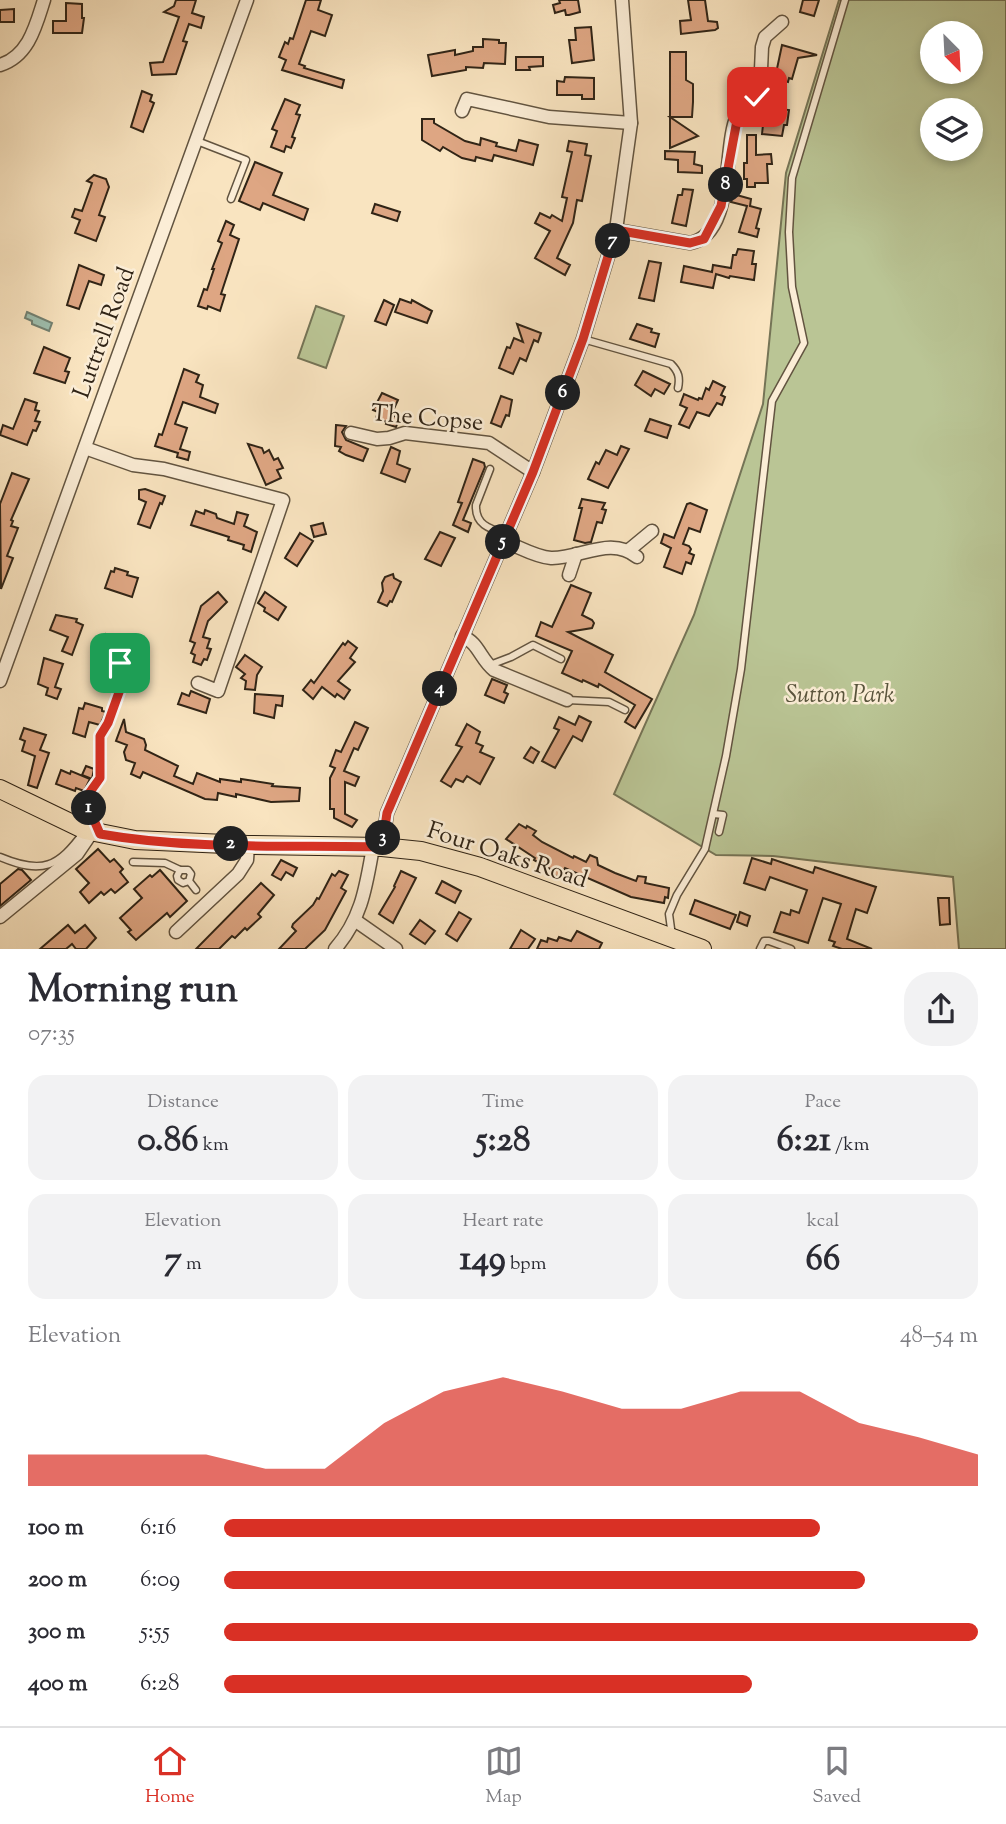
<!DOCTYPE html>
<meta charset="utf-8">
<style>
body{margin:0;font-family:"Sorts Mill Goudy",serif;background:#f2f2f3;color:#2b2b33;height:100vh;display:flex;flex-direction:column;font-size:26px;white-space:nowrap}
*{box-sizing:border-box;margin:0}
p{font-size:23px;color:#7c7c81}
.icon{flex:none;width:38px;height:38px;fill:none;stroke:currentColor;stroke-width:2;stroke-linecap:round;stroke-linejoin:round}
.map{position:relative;height:949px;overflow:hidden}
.sheet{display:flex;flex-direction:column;background:#fff;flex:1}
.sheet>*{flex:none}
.needle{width:46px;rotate:156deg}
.controls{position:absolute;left:920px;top:21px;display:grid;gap:14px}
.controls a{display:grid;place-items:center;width:63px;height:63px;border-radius:50%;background:#fff;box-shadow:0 4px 10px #0003;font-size:35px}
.pin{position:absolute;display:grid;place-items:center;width:60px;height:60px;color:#fff;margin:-30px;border-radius:14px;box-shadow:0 4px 10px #0006}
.km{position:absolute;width:35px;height:35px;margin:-18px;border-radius:50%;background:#222;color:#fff;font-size:19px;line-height:35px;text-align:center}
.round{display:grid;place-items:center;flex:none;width:74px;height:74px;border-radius:28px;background:#f2f2f3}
.overview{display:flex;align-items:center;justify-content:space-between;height:119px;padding:0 28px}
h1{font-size:38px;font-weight:700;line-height:52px}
.stats{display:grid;grid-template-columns:repeat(3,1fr);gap:10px;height:119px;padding:7px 28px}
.stats div{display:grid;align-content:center;border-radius:18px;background:#f2f2f3;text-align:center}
.stats b{font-size:35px;font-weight:700}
.stats small{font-size:19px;font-weight:400}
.stats p{font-size:19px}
.chart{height:196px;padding:14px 28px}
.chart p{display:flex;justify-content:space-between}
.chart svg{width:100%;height:126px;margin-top:7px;fill:#d93025;opacity:.7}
ul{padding:0 28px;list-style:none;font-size:23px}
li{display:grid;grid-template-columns:112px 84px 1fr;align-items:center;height:52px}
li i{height:18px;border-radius:9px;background:#d93025}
.menu{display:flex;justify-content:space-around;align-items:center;height:98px;border-top:2px solid #e1e1e2;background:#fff;font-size:19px;color:#7c7c81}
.menu a{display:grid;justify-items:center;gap:4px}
.menu .selected{color:#d93025}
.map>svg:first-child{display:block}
.green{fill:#bac595;stroke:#757456;stroke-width:2;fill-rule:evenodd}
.water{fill:#9ebfaf;stroke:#728172;stroke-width:2}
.building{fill:#dea683;stroke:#302416;stroke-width:2}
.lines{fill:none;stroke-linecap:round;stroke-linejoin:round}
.lane-casing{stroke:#625440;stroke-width:9}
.street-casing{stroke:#625440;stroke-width:15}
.primary-casing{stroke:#302416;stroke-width:20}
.lane{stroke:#fbedd6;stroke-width:6}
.street{stroke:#fbedd6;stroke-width:12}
.primary{stroke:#f9e4c0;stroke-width:18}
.route-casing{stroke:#fff;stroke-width:14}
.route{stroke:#d93025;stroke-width:9}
.labels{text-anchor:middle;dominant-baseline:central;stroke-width:5;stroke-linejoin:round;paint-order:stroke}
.street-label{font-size:24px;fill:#302416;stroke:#fbedd6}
.park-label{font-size:24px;font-style:italic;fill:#59543c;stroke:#fbedd6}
</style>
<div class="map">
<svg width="1006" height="949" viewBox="0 0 1006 949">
<rect width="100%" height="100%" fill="#f9e4c0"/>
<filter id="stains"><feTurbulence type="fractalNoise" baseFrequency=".00286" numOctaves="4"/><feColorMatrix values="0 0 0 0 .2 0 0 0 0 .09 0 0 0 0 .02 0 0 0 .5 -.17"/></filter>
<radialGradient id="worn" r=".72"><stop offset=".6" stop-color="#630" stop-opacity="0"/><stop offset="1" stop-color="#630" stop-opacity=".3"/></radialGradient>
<g class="green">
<path d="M839,0H1006V949H959L953,877L773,856L716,855L614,794L694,615L763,404L786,173ZM933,33H971V72H933ZM933,110H971V149H933Z"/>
<polygon points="316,306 344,316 326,368 298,358"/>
</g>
<polygon class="water" points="27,312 52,323 49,331 32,324 32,321 25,318"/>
<g class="building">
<polygon points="176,0 196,0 192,13 204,17 201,28 189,24 183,41 187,42 176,74 152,75 150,63 163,62 179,17 164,12 174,6"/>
<polygon points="306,0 321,0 318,10 332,15 325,36 311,31 299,64 305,66 304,68 344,80 342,88 282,70 286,60 279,57 285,42 288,44 290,38 293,39"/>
<polygon points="559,0 578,0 580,12 569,15 566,15 565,10 555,13 553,5 560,3"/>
<polygon points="688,0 705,0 708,21 717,22 718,28 715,30 681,34 680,21 691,20"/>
<polygon points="803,0 819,0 814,16 800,12"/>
<polygon points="66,3 82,4 82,18 84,18 82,33 53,33 53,21 66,21"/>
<polygon points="14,9 14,22 0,22 0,10"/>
<polygon points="591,27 594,60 572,63 569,40 576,40 575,28"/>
<polygon points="483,39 499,40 499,43 506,43 505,64 484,63 483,68 466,67 466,70 432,76 428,55 455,50 455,55 473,51 473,47 483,47"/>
<polygon points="782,45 817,55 798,58 792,79 789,78 788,82 775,78"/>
<polygon points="670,52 686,52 686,80 693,84 693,102 692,117 670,117 698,136 670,148"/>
<polygon points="516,57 543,57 543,66 529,67 530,70 516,70"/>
<polygon points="565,77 594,78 594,99 582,99 582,95 557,95 557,81 564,82"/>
<polygon points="142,91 152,95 150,101 154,103 143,132 131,127"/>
<polygon points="285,99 300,105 296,114 300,115 292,137 295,138 291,148 286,146 284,152 271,147 277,131 272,129"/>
<polygon points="765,107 789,110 787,125 784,125 782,136 762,134"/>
<polygon points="422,119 434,119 434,123 465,141 480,145 481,138 497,143 496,146 516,151 519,140 538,145 533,165 494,155 492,161 476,157 475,161 462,158 443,147 440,151 422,140"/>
<polygon points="747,135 756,135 756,155 771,154 772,164 767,164 768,183 755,183 755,187 747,187 747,179 744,179 744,163 747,163"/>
<polygon points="569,141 587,144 585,155 591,156 582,201 577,200 573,223 557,258 570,265 565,275 535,258 550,231 535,223 540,213 550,218 552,215 562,221 567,198 562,197 572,152 567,151"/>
<polygon points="665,151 695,152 694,164 702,166 702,173 678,172 678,160 665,159"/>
<polygon points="255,162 282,173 273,195 308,209 304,220 263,203 260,210 239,201"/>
<polygon points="94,175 106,179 109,187 99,215 105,217 96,241 75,233 80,220 72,217 75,209 82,211 92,183 87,181"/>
<polygon points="683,189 693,190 686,226 672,223 678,195 682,195"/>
<polygon points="733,194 751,199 750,206 761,209 756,228 759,229 757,237 739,232 747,206 731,202"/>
<polygon points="375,204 400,212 397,221 372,213"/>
<polygon points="226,221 234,225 230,235 239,239 221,294 225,295 220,311 208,306 207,309 198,306 204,289 207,290 214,269 212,269 222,243 218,241"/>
<polygon points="738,249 754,251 752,264 756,264 754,280 730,276 729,278 716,274 713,288 681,282 684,266 712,272 713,265 731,268 733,255 736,255"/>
<polygon points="649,261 661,263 654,301 639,298"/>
<polygon points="79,265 104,275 101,285 89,281 79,309 67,305"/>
<polygon points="400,299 411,303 412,300 432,311 427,323 395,312"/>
<polygon points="384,300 394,305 386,325 375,321"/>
<polygon points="517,324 541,333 538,342 534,340 526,361 520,358 513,374 499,368 507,347 510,348 514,338 523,342"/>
<polygon points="637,324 652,329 651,332 659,334 655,347 630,339"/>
<polygon points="44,347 70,358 65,371 69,372 65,383 34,373"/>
<polygon points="184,369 199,375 196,382 203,385 200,397 218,404 215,413 183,402 175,424 187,428 180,449 190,452 188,460 177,457 178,453 155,446 159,434 162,435"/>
<polygon points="643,371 670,384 664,394 655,389 651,396 635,385"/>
<polygon points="713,381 725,387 721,395 725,397 722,405 717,403 709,416 697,412 689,428 679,424 687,408 680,405 684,394 698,400 699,398 702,399 706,388 709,390"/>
<polygon points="382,393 398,400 391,415 399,418 396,427 386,424 387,422 376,418 378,412 373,410"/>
<polygon points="501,396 512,400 509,416 506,415 501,427 491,423"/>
<polygon points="25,399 37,403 35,410 39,411 35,421 40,422 36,431 33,430 27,445 0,435 3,425 13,429"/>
<polygon points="650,419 671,426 667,438 645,431"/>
<polygon points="336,425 346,426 342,432 346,440 368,449 363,461 346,455 339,451 341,447 335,446"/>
<polygon points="248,444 262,448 264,453 269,450 274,460 278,458 283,468 277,470 281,478 266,485"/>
<polygon points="621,446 629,449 608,488 588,479 596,462 599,464 606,450 617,455"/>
<polygon points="391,447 400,451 397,464 410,469 405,482 381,473"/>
<polygon points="473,459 484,463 485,467 463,520 471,523 468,532 453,525 462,503 458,502"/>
<polygon points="12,473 29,479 11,520 13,521 11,526 18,528 7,556 13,558 1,589 0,504"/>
<polygon points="145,489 165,496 162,504 160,503 150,528 138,524 146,502 139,499 139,490"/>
<polygon points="582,499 605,503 602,509 606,510 602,523 597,522 591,542 585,543 574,540 582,508 579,508"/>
<polygon points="690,503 707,510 700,532 689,528 683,544 689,546 691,549 689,553 694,555 691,564 686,562 682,574 664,567 671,548 661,543 664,534 674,538 687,504"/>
<polygon points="205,510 216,514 217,518 234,524 237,512 248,515 244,526 257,532 251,552 243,549 244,545 228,540 229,537 191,525 196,511 204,514"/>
<polygon points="323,523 326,534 314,537 311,526"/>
<polygon points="440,532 455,538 441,566 425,559"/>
<polygon points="300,533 313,541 297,566 285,558"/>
<polygon points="115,568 128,572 127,575 138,578 132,597 105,588 111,571 114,572"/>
<polygon points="393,574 394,578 401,582 392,602 390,601 387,606 378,602 383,591 382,583 385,577"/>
<polygon points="571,585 591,593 582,615 592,620 594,623 592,628 568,632 613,655 605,672 652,699 635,728 625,722 635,705 599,684 598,687 583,680 582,682 562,673 572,651 536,636 541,622 552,627"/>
<polygon points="218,592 227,602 208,621 203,637 210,639 207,648 211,649 207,660 204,659 201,665 193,662 195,655 191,653 195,643 190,641 201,606"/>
<polygon points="265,592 286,607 278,620 264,611 265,608 258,603"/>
<polygon points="56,615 77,619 76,622 83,625 72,655 62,651 68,637 50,630"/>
<polygon points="106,634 131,642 126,656 112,651 107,664 97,660"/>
<polygon points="348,641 357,648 350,658 355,662 338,681 350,690 344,699 337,694 335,697 322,687 313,699 303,690 311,680 314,683 343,643 345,645"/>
<polygon points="245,655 262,667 257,675 255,690 245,689 246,681 241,678 245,674 236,667"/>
<polygon points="44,658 63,664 55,687 61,689 57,699 46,695 48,688 38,684"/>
<polygon points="492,679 507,685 504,692 508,694 504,703 485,695"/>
<polygon points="191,691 210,699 206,713 178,704 182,693 189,696"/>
<polygon points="255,694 283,696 282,706 276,705 274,718 254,713"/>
<polygon points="85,703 102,708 102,711 106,712 100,725 89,722 85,737 73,733 79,708 83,709"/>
<polygon points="579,716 591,722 582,741 573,736 555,768 542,761 559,730 554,728 559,717 575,725"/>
<polygon points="124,719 126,732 144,739 146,745 145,750 178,766 174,776 193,784 197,773 220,782 220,779 241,782 241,779 273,784 272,786 300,788 299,801 271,802 236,794 236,797 218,793 217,800 205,799 143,772 140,778 131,774 135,763 126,760 124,752 127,745 116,741"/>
<polygon points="355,722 368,728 358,750 354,748 344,771 359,777 355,786 345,782 345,814 357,820 352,827 334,818 334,809 330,809 330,778 335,768 330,766 336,750 341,752"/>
<polygon points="467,724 480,732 476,743 483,746 480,752 494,758 480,784 467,776 463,782 456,779 451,787 441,781 462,747 456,745"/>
<polygon points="24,728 46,735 40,750 49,753 37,788 28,785 35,756 22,751 25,741 20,739"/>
<polygon points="531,747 539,752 533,763 524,758"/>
<polygon points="86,766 94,769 92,779 82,775"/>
<polygon points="61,770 70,774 71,771 90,779 84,791 76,788 75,791 56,784"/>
<polygon points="519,824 526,828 527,826 536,831 533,835 542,842 573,858 574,856 586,862 590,855 597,858 598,865 615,873 636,881 638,876 646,877 645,883 669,888 668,898 665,897 664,903 631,897 565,868 560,878 552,874 554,871 534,860 535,858 506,839"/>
<polygon points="98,849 110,862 114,859 123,869 120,872 128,882 115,893 111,889 104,895 101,892 89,903 80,892 89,883 76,869"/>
<polygon points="752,858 771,864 772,859 813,873 815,867 876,887 867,913 856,909 847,939 872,949 842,949 833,946 835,942 829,940 841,904 823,898 808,943 774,932 781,912 790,915 791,910 799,913 807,890 770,877 765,890 744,883"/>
<polygon points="281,860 297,868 293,876 286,872 281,880 272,875"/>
<polygon points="18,869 22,870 31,880 0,906 0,884"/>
<polygon points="160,870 187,901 170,917 167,913 136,940 128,932 131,930 120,918 142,898 134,889 150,875 152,877"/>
<polygon points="339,871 348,875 341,888 346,891 325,930 305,949 279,949 296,931 292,927 293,924 313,905 317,898 319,899 332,874 335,876"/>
<polygon points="401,871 416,878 393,923 379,914 395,887 394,886"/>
<polygon points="442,881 461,891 455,903 436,893"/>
<polygon points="261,883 274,895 258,914 261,917 247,930 245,928 235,938 232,936 219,949 196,949"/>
<polygon points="938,898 949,898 950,924 940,925"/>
<polygon points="695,900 736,915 730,929 690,914"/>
<polygon points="459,912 471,919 457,941 446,934"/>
<polygon points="740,912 750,916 747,926 737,922"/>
<polygon points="420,920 435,931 425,944 410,934"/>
<polygon points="68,925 75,933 85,925 96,938 86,949 76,949 72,944 66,949 40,949"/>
<polygon points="521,930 535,939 528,949 510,949"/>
<polygon points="577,931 602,943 599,949 537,949 541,940 547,942 548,938 557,941 559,937 571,941"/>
</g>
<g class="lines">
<defs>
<g id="lane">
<polyline points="197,141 246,160 231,199"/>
<path d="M583,339L671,364C679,372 680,378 678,388"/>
<path d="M490,469L476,505C475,525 490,529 506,534"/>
<polyline points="490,665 511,657 533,645 561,659"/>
<polyline points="567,700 609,702 625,710"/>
<polyline points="714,814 723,815 719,832"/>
<polyline points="98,828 85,799 100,778 100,736 108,723 127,670 120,663"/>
<path d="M0,857C43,875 58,867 84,832"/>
<polyline points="133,862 165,863 180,870"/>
<polyline points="189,881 183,883 178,880 177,876 180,870 188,870 191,874 189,881 196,890"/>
<polyline points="672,936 669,914 677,895 705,849 726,756 741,669 772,401 804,343 792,287 789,232 792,178 845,0"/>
<polyline points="760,949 764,941 769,941 791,949"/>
</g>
<g id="street">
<path d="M0,65C29,56 36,25 44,0"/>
<polyline points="462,111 467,99 549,117 631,123"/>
<path d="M616,230L690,243C735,235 723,145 737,116C743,106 754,102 760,92L762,47L765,37L782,22"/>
<polyline points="351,433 377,439 389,438 405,433 489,443 533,472"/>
<polyline points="85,448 133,465 164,469 283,500 218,691 198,683"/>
<path d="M503,541C518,546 535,557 551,558C580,559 611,535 637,557"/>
<polyline points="629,550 652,531"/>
<polyline points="569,575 576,554"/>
<path d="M462,636C479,643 480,659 494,670L567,700"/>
<polyline points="0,681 247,0"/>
<polyline points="382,847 387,813 533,472 583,339 616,230 631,123 622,0"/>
<polyline points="0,917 77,854 92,832"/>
<polyline points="356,921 396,949"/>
<polyline points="176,932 238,874 247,860 248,845"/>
<path d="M335,949C362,918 366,886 373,847"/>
</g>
<polyline id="primary" points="0,789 85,830 135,840 248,845 382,847 421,851 480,867 702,949"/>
</defs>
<use href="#lane" class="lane-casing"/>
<use href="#street" class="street-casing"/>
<use href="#primary" class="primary-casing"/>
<use href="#lane" class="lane"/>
<use href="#street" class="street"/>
<use href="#primary" class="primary"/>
</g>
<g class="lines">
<defs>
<path id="route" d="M120,663L127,670L108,723L100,736V778L85,799L100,834C192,850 288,845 382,847L387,813L533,472L583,339L616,230L690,243L704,239L721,206L738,115L757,97"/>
</defs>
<use href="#route" class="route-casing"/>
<use href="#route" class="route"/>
</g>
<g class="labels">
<g class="street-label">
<text transform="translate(105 333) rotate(-70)">Luttrell Road</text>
<text transform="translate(427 419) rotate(5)">The Copse</text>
<text transform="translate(507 856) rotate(18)">Four Oaks Road</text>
</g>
<g class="park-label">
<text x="840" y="696">Sutton Park</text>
</g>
</g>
<rect width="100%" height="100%" filter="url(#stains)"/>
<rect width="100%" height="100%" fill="url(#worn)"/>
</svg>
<div class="controls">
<a><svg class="needle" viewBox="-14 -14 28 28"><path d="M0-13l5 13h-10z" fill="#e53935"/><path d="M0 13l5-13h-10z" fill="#7c7c81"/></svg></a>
<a><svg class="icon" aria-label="layers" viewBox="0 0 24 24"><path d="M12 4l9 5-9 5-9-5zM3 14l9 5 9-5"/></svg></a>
</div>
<div class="pin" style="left:120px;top:663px;background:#1e9e55"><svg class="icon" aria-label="arrive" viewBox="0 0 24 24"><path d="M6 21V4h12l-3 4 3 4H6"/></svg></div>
<div class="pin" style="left:757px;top:97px;background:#d93025"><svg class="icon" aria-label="check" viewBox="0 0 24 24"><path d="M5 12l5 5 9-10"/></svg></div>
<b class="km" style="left:89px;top:808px">1</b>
<b class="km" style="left:231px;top:844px">2</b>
<b class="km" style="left:383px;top:838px">3</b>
<b class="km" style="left:440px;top:689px">4</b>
<b class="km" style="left:503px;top:542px">5</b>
<b class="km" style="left:563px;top:393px">6</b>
<b class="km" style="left:613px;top:241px">7</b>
<b class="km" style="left:726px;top:185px">8</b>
</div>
<section class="sheet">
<div class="overview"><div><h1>Morning run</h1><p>07:35</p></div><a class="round"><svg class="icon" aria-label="share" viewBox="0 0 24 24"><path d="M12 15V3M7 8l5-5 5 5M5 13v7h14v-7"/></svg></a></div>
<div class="stats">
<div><p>Distance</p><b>0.86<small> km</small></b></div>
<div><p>Time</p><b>5:28</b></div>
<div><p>Pace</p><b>6:21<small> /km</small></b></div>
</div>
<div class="stats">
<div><p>Elevation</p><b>7<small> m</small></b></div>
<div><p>Heart rate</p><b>149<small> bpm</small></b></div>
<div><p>kcal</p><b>66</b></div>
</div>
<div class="chart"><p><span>Elevation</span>48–54 m</p>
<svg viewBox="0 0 160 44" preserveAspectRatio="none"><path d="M0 44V33L10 33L20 33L30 33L40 38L50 38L60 22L70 11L80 6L90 11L100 17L110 17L120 11L130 11L140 22L150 27L160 33V44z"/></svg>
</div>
<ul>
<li><b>100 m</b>6:16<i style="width:79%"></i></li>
<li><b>200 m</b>6:09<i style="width:85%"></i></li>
<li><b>300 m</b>5:55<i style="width:100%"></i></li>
<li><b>400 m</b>6:28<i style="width:70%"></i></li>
</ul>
</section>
<nav class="menu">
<a class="selected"><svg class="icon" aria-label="home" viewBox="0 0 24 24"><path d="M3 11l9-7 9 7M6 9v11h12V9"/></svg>Home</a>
<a><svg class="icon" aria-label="map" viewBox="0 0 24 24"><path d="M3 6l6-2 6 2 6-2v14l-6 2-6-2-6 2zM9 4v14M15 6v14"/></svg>Map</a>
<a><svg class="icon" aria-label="saved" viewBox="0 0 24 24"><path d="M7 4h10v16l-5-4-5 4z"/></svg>Saved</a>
</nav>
